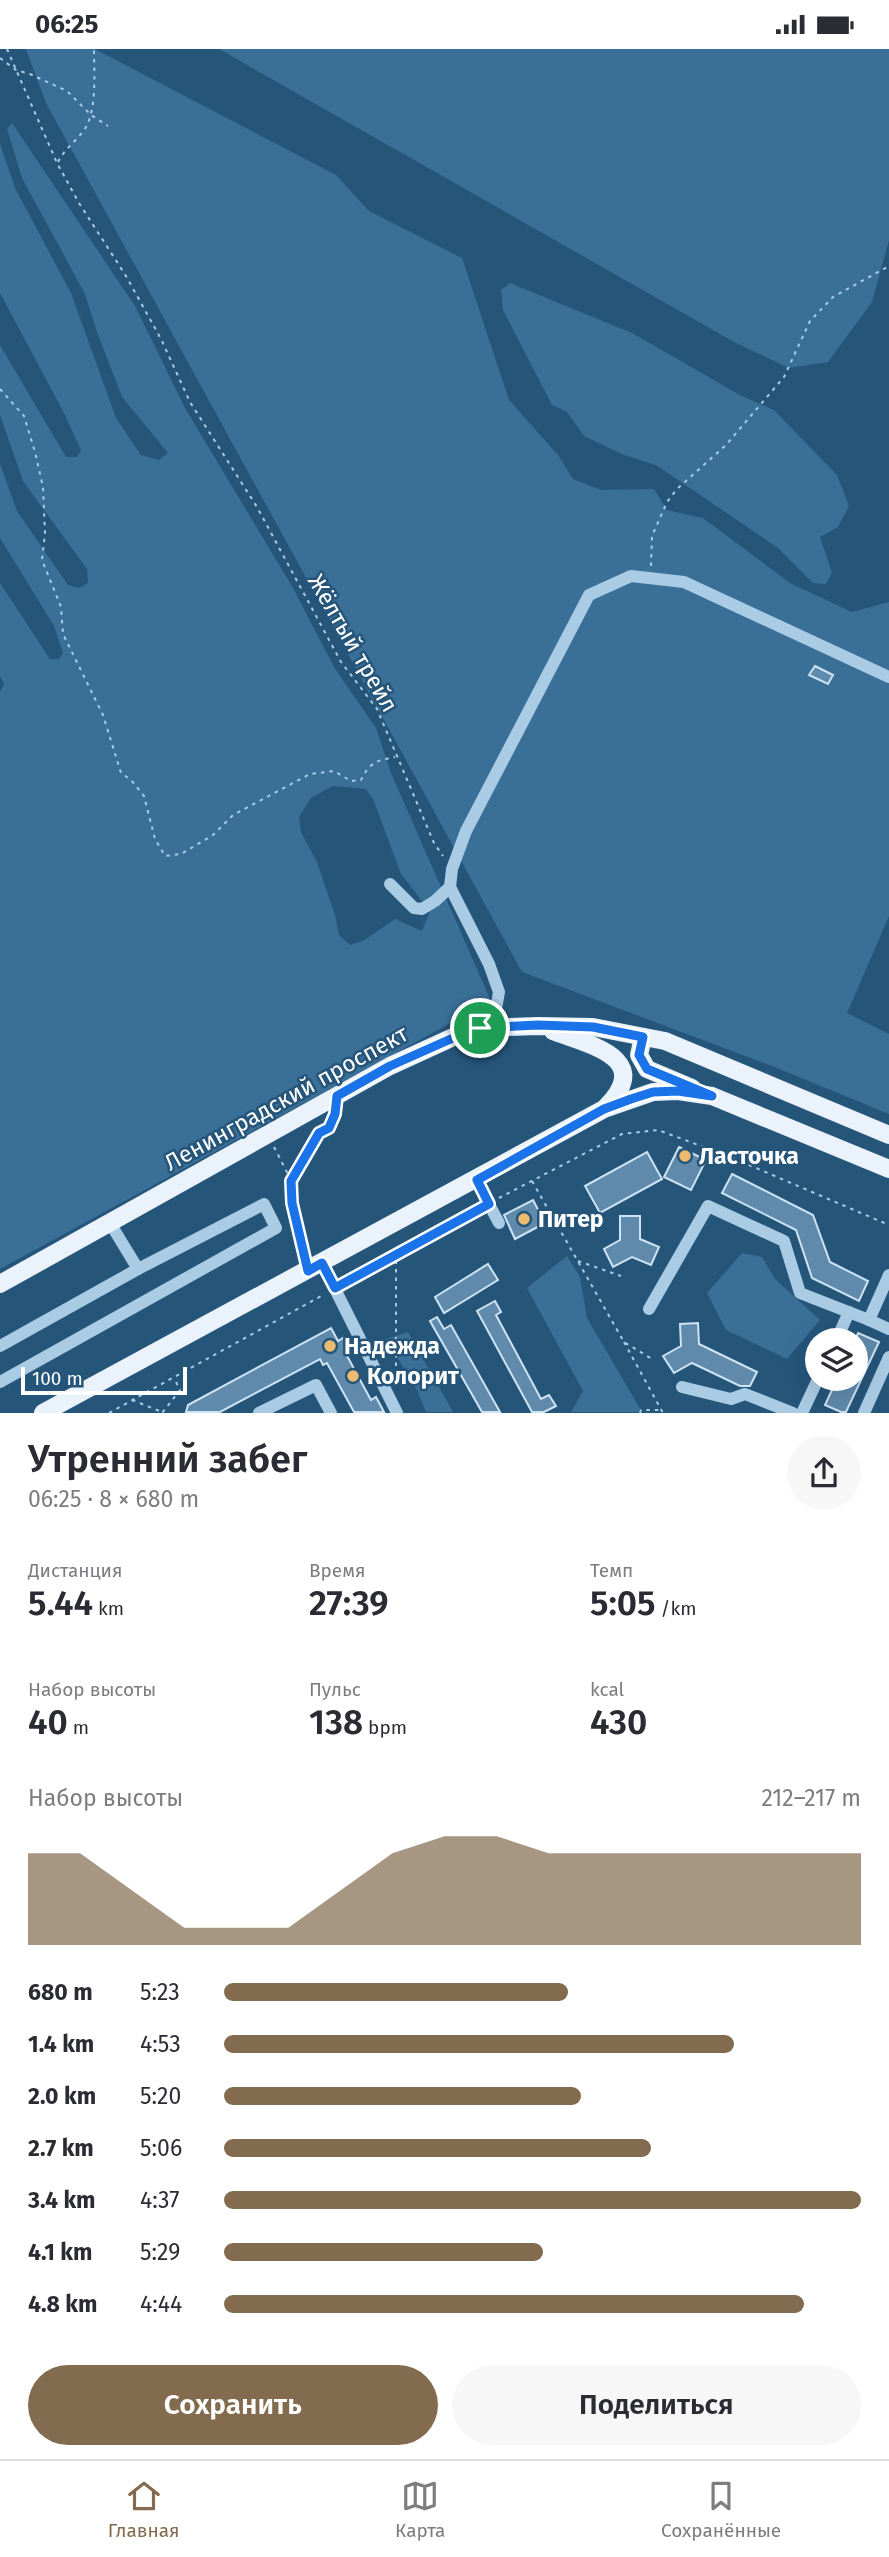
<!DOCTYPE html>
<html lang="ru">
<meta charset="utf-8">
<style>
body{margin:0;font-family:"Fira Sans",sans-serif;background:#f7f7f7;color:#2b2b33;height:100vh;display:flex;flex-direction:column;font-size:26px;white-space:nowrap}
*{box-sizing:border-box;margin:0}
p{font-size:23px;color:#7c7c81}
.icon{flex:none;width:38px;height:38px;fill:none;stroke:currentColor;stroke-width:2;stroke-linecap:round;stroke-linejoin:round}
.map{position:relative;height:1364px;overflow:hidden}
.details{display:flex;flex-direction:column;background:#fff;flex:1}
.details>*{flex:none}
.fabs{position:absolute;left:805px;top:1279px;display:grid;gap:14px}
.fabs a{display:grid;place-items:center;width:63px;height:63px;border-radius:50%;background:#fff;box-shadow:0 7px 28px #0002;font-size:35px}
.scale{position:absolute;left:21px;bottom:18px;width:166px;box-sizing:border-box;padding-left:7px;border:4px solid #fff;border-top:0;font-size:19px;line-height:24px;white-space:nowrap;color:#fff;-webkit-text-stroke:5px #26557a;paint-order:stroke}
.pin{position:absolute;display:grid;place-items:center;width:60px;height:60px;color:#fff;margin:-30px;border:4px solid #fff;border-radius:50%;box-shadow:0 2px 7px #0007}
.round{display:grid;place-items:center;flex:none;width:74px;height:74px;border-radius:37px;background:#f7f7f7}
.summary{display:flex;align-items:center;justify-content:space-between;height:119px;padding:0 28px}
h1{font-size:38px;font-weight:600;line-height:52px}
.metrics{display:grid;grid-template-columns:repeat(3,1fr);gap:10px;height:119px;padding:7px 28px}
.metrics div{display:grid;align-content:center}
.metrics b{font-size:35px;font-weight:600}
.metrics small{font-size:19px;font-weight:400}
.metrics p{font-size:19px}
.chart{height:196px;padding:14px 28px}
.chart p{display:flex;justify-content:space-between}
.chart svg{width:100%;height:126px;margin-top:7px;fill:#826b4e;opacity:.7}
.action{display:flex;gap:14px;margin-top:auto;padding:14px 28px}
.action a{flex:1;height:80px;border-radius:42px;background:#826b4e;color:#fff;font-size:28px;font-weight:600;line-height:80px;text-align:center}
.action a+a{background:#f7f7f7;color:#2b2b33}
ul{padding:0 28px;list-style:none;font-size:23px}
li{display:grid;grid-template-columns:112px 84px 1fr;align-items:center;height:52px}
li i{height:18px;border-radius:9px;background:#826b4e}
.status{display:flex;justify-content:space-between;align-items:center;height:49px;padding:0 35px;background:#fff;direction:ltr}
.status svg{height:19px;fill:currentColor}
.tab-bar{display:flex;justify-content:space-around;align-items:center;height:98px;border-top:2px solid #e1e1e2;background:#fff;font-size:19px;color:#7c7c81}
.tab-bar a{display:grid;justify-items:center;gap:4px}
.tab-bar .selected{color:#826b4e}
.map>svg:first-child{display:block}
.green{fill:#3a6f98;fill-rule:evenodd}
.building{fill:#5f8aac;stroke:#cde3f3;stroke-width:2}
.lines{fill:none;stroke-linecap:round;stroke-linejoin:round}
.path{stroke:#aacbe4;stroke-width:2;stroke-dasharray:3.5 5;stroke-linecap:butt}
.minor{stroke:#aacbe4;stroke-width:12}
.major{stroke:#eaf3fc;stroke-width:18}
.route-casing{stroke:#fff;stroke-width:14}
.route{stroke:#1a73e8;stroke-width:9}
.poi-dot{fill:#ecba70;stroke:#26557a;stroke-width:2.5}
.labels{text-anchor:middle;dominant-baseline:central;stroke-width:5;stroke-linejoin:round;paint-order:stroke}
.street-label{font-size:23px;fill:#fff;stroke:#26557a}
.poi-label{font-size:23px;font-weight:bold;fill:#fff;stroke:#26557a;text-anchor:start}
</style>
<div class="status"><b>06:25</b><svg viewBox="0 0 49 12"><path d="M0 12V9h3v3zM5 12V6h3v6zM10 12V3h3v9zM15 12V0h3v12zM26 1h20v11H26zM47 4h2v5h-2z"/></svg></div>
<div class="map">
<svg width="889" height="1364" viewBox="0 0 889 1364">
<rect width="100%" height="100%" fill="#26557a"/>
<g class="green">
<polygon points="26,0 95,0 336,126 369,162 462,209 509,351 558,406 573,430 601,441 654,440 667,461 703,469 790,534 852,563 889,553 889,867 847,964 889,985 889,1065 772,1017 522,923 46,54"/>
<polygon points="219,0 889,0 889,191 872,253 828,313 789,319 734,293"/>
<path d="M12,74L135,257L185,359L293,539L334,618L376,679L391,724L491,952L0,1220V643L4,635L0,627V534L50,610H59L63,604L54,577L0,489V415L17,462L68,536L79,539L88,534L87,520L23,432L0,366V296L66,408H77L81,401L65,366L0,244V95L15,139L71,244L116,369L141,406L159,411L168,404L122,348L97,283L85,245L22,129L7,80ZM333,737L366,740L373,750L401,825L430,862L422,882L395,870L363,892L350,896L339,886L335,866L317,813L301,783L299,768L311,749Z"/>
<polygon points="510,234 632,284 740,346 774,361 837,426 849,457 838,478 820,488 832,524 826,535 813,534 778,499 656,416 624,406 584,387 567,363 552,356 503,261 501,241"/>
<polygon points="742,1204 762,1208 775,1230 820,1271 787,1310 726,1281 707,1244"/>
<polygon points="567,1207 580,1228 587,1269 642,1363 571,1363 583,1342 527,1239"/>
<polygon points="408,1283 453,1363 426,1363 417,1341 386,1290"/>
</g>
<g class="building">
<polygon points="815,617 833,626 828,635 809,626"/>
<polygon points="679,1098 706,1111 691,1141 664,1128"/>
<polygon points="647,1103 662,1130 600,1164 585,1137"/>
<polygon points="732,1125 813,1166 830,1213 868,1232 859,1252 812,1229 796,1181 722,1144"/>
<polygon points="533,1151 545,1174 515,1190 504,1166"/>
<polygon points="620,1167 640,1167 640,1190 659,1198 651,1216 632,1208 613,1218 604,1200 620,1191"/>
<polygon points="488,1215 498,1231 444,1264 435,1248"/>
<polygon points="495,1252 501,1263 496,1266 541,1350 549,1346 556,1357 544,1363 532,1363 477,1262"/>
<polygon points="437,1268 444,1280 451,1276 500,1363 482,1363 430,1272"/>
<polygon points="698,1274 699,1295 757,1323 750,1337 740,1337 692,1314 674,1324 663,1307 681,1297 680,1275"/>
<polygon points="331,1279 338,1292 343,1289 350,1303 346,1305 371,1351 376,1348 384,1363 354,1363 327,1314 323,1316 320,1310 220,1363 186,1363 188,1356"/>
<polygon points="858,1284 879,1293 846,1363 841,1363 825,1356 837,1330 856,1330 856,1289"/>
</g>
<g class="lines">
<g class="path">
<polyline points="7,0 57,114 79,154 126,227 161,290 190,353 257,458 341,613 377,660 434,794 443,807"/>
<polyline points="0,9 16,21 30,25 67,42 91,66 108,77"/>
<path d="M58,113C65,99 78,91 86,78C97,58 94,23 94,0"/>
<path d="M0,340L24,367L35,403L43,438L45,485L42,511L61,558L63,585L103,666L121,724L131,731L144,747L155,790L165,807L181,805L213,786L233,766L310,725L334,722L351,732L361,731C369,714 377,711 395,708"/>
<polyline points="651,517 652,487 667,453 677,440 726,396 784,328 810,272 833,248 889,217"/>
<polyline points="274,1098 291,1131"/>
<polyline points="532,1132 624,1293 652,1310"/>
<polyline points="499,1149 622,1085 658,1081 728,1107 889,1176"/>
<polyline points="304,1204 292,1154 291,1132 319,1084 329,1079 335,1065"/>
<polyline points="578,1212 621,1227"/>
<polyline points="346,1233 479,1160"/>
<polyline points="624,1293 663,1364"/>
<polyline points="396,1334 396,1207"/>
<polyline points="132,1351 162,1363 162,1364 180,1341 174,1329"/>
<polyline points="109,1364 323,1246"/>
<polyline points="640,1364 641,1361 662,1361"/>
</g>
<g class="minor">
<polyline points="390,835 414,859 422,860 435,852 450,838 452,820 466,782 589,546 631,527 684,533 889,628"/>
<polyline points="450,838 489,915 499,943 496,960 480,979"/>
<polyline points="476,1131 499,1174"/>
<polyline points="322,1214 397,1364"/>
<polyline points="649,1260 708,1157 784,1192 800,1244 869,1271 889,1226"/>
<polyline points="869,1271 889,1280"/>
<polyline points="836,1292 849,1263"/>
<polyline points="0,1297 138,1220 110,1174"/>
<polyline points="0,1333 276,1179 264,1155 138,1220"/>
<polyline points="682,1338 731,1350 745,1345 793,1364"/>
<polyline points="259,1364 316,1336 331,1364"/>
<polyline points="802,1364 818,1330"/>
<polyline points="864,1364 889,1308"/>
</g>
<g class="major">
<path d="M553,982C590,996 654,1009 606,1058"/>
<polyline points="643,988 639,1006 647,1020 692,1039"/>
<polyline points="0,1235 390,1017 462,984 480,979 538,977 593,978 665,992 889,1086"/>
<polyline points="43,1364 604,1060 653,1043 678,1042 712,1047 889,1120"/>
</g>
</g>
<g class="lines">
<defs>
<polygon id="route" points="538,976 593,978 643,988 639,1006 647,1020 712,1047 678,1042 653,1043 631,1050 604,1060 477,1131 489,1155 335,1239 322,1214 308,1222 292,1154 291,1132 319,1084 329,1079 335,1065 337,1047 390,1017 462,985 480,979"/>
</defs>
<use href="#route" class="route-casing"/>
<use href="#route" class="route"/>
</g>
<g class="poi-dot">
<circle cx="685" cy="1107" r="7"/>
<circle cx="524" cy="1170" r="7"/>
<circle cx="330" cy="1297" r="7"/>
<circle cx="353" cy="1327" r="7"/>
</g>
<g class="labels">
<g class="street-label">
<text transform="translate(353 594) rotate(60)">Жёлтый трейл</text>
<text transform="translate(286 1049) rotate(-29)">Ленинградский проспект</text>
</g>
<g class="poi-label">
<text x="699" y="1107">Ласточка</text>
<text x="538" y="1170">Питер</text>
<text x="344" y="1297">Надежда</text>
<text x="367" y="1327">Колорит</text>
</g>
</g>
</svg>
<div class="fabs">
<a><svg class="icon" aria-label="layers" viewBox="0 0 24 24"><path d="M12 4l9 5-9 5-9-5zM3 14l9 5 9-5"/></svg></a>
</div>
<div class="scale">100 m</div>
<div class="pin" style="left:480px;top:979px;background:#1e9e55"><svg class="icon" aria-label="arrive" viewBox="0 0 24 24"><path d="M6 21V4h12l-3 4 3 4H6"/></svg></div>
</div>
<section class="details">
<div class="summary"><div><h1>Утренний забег</h1><p>06:25 · 8 × 680 m</p></div><a class="round"><svg class="icon" aria-label="share" viewBox="0 0 24 24"><path d="M12 15V3M7 8l5-5 5 5M5 13v7h14v-7"/></svg></a></div>
<div class="metrics">
<div><p>Дистанция</p><b>5.44<small> km</small></b></div>
<div><p>Время</p><b>27:39</b></div>
<div><p>Темп</p><b>5:05<small> /km</small></b></div>
</div>
<div class="metrics">
<div><p>Набор высоты</p><b>40<small> m</small></b></div>
<div><p>Пульс</p><b>138<small> bpm</small></b></div>
<div><p>kcal</p><b>430</b></div>
</div>
<div class="chart"><p><span>Набор высоты</span>212–217 m</p>
<svg viewBox="0 0 160 44" preserveAspectRatio="none"><path d="M0 44V12L10 12L20 25L30 38L40 38L50 38L60 25L70 12L80 6L90 6L100 12L110 12L120 12L130 12L140 12L150 12L160 12V44z"/></svg>
</div>
<ul>
<li><b>680 m</b>5:23<i style="width:54%"></i></li>
<li><b>1.4 km</b>4:53<i style="width:80%"></i></li>
<li><b>2.0 km</b>5:20<i style="width:56%"></i></li>
<li><b>2.7 km</b>5:06<i style="width:67%"></i></li>
<li><b>3.4 km</b>4:37<i style="width:100%"></i></li>
<li><b>4.1 km</b>5:29<i style="width:50%"></i></li>
<li><b>4.8 km</b>4:44<i style="width:91%"></i></li>
</ul>
<div class="action"><a>Сохранить</a><a>Поделиться</a></div>
</section>
<nav class="tab-bar">
<a class="selected"><svg class="icon" aria-label="home" viewBox="0 0 24 24"><path d="M3 11l9-7 9 7M6 9v11h12V9"/></svg>Главная</a>
<a><svg class="icon" aria-label="map" viewBox="0 0 24 24"><path d="M3 6l6-2 6 2 6-2v14l-6 2-6-2-6 2zM9 4v14M15 6v14"/></svg>Карта</a>
<a><svg class="icon" aria-label="saved" viewBox="0 0 24 24"><path d="M7 4h10v16l-5-4-5 4z"/></svg>Сохранённые</a>
</nav>
